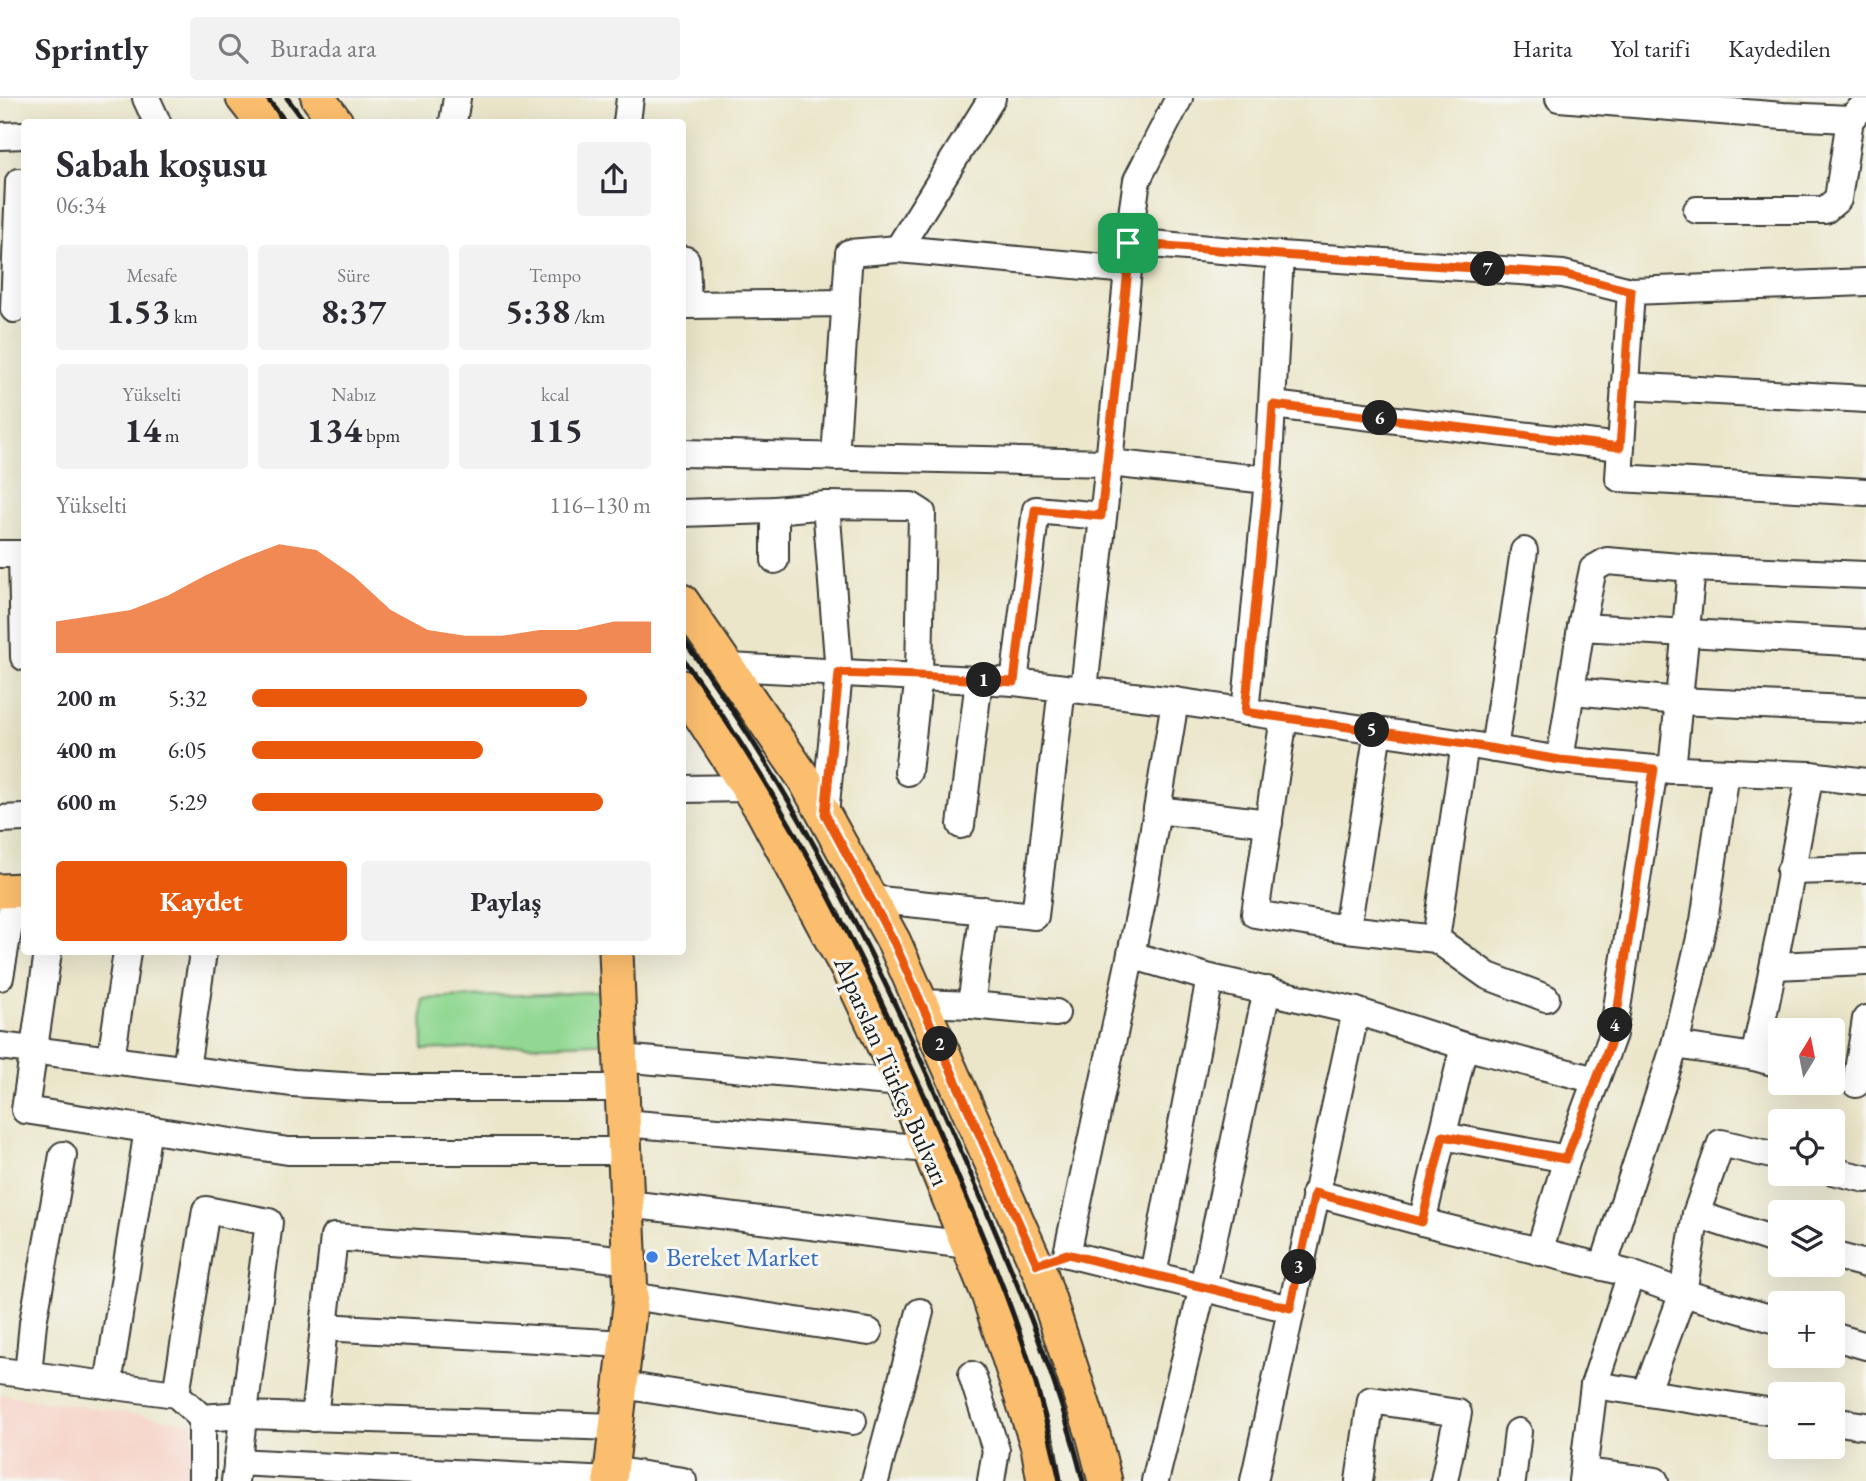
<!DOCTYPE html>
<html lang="tr">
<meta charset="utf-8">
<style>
body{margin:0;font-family:"EB Garamond",serif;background:#f2f2f3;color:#2b2b33;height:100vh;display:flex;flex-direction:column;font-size:26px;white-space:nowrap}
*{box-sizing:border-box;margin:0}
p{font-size:23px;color:#7c7c81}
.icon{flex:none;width:38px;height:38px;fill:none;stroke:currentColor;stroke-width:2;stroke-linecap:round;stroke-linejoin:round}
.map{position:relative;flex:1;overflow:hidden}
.details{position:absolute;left:21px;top:21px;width:665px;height:836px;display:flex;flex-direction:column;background:#fff;border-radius:7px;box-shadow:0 7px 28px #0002}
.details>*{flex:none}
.needle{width:46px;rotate:10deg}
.tools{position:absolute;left:1768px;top:920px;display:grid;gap:14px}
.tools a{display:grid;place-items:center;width:77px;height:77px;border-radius:7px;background:#fff;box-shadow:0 7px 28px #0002;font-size:35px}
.pin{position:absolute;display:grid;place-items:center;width:60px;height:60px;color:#fff;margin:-30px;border-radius:14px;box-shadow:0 4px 10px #0006}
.km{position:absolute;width:35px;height:35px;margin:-18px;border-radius:50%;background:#222;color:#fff;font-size:19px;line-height:35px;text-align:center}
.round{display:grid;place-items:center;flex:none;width:74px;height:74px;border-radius:7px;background:#f2f2f3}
.head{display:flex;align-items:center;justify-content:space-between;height:119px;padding:0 35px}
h1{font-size:38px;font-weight:700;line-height:52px}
.figures{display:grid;grid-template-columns:repeat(3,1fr);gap:10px;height:119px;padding:7px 35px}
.figures div{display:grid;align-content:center;border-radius:7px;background:#f2f2f3;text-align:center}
.figures b{font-size:35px;font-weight:700}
.figures small{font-size:19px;font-weight:400}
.figures p{font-size:19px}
.chart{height:196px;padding:14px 35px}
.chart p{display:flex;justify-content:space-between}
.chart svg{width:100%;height:126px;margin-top:7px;fill:#ea580c;opacity:.7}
.cta{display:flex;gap:14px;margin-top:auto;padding:14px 35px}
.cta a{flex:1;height:80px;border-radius:7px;background:#ea580c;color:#fff;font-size:28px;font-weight:700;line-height:80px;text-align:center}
.cta a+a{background:#f2f2f3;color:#2b2b33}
ul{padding:0 35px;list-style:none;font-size:23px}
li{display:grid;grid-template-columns:112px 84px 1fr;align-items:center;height:52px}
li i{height:18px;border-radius:9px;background:#ea580c}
header{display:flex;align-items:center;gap:42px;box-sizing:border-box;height:98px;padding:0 35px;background:#fff;border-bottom:2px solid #e1e1e2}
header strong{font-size:33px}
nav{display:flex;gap:38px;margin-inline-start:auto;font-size:24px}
.search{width:490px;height:63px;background:#f2f2f3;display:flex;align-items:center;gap:18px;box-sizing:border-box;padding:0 24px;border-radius:7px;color:#7c7c81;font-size:26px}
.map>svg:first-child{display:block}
.built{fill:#f6d1c5}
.green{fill:#92d893;stroke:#577a58;stroke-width:2}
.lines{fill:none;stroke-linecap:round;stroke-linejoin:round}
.minor-casing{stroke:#3b3a36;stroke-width:30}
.major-casing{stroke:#3b3a36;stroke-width:37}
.minor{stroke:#fff;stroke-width:26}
.major{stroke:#fbbe6e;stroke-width:33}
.rail{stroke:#1c1c1c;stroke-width:5}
.route-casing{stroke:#fff;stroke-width:14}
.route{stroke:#ea580c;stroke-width:9}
.shop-dot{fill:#3f7fe0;stroke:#f6f6f2;stroke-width:2.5}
.labels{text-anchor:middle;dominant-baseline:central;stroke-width:6;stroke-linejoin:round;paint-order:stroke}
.street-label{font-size:26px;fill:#1c1c1c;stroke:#f6f6f2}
.shop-label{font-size:26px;fill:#366cbe;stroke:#f6f6f2;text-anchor:start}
</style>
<header>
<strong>Sprintly</strong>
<div class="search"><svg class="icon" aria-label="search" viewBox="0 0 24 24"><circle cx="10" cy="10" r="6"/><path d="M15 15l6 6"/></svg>Burada ara</div>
<nav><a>Harita</a><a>Yol tarifi</a><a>Kaydedilen</a></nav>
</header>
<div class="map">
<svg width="1866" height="1383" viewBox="0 0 1866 1383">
<rect width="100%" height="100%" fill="#f6f6f2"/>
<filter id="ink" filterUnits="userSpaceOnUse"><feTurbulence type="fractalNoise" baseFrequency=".0143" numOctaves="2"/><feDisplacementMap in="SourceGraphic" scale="14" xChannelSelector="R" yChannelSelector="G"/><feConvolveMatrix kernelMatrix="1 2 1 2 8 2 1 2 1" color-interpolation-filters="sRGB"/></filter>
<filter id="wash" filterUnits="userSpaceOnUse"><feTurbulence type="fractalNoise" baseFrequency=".00686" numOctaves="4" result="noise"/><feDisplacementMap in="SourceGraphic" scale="28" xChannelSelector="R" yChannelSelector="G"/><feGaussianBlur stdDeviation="1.57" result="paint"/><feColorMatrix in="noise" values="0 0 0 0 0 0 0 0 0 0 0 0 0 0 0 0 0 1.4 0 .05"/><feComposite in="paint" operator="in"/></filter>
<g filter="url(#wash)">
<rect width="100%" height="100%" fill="#ebe6ca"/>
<polygon class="built" points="0,1296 193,1325 193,1383 0,1383"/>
<polygon class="green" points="615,893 618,944 423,952 422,901"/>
</g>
<g filter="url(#ink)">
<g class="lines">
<defs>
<g id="minor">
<polyline points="146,0 157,24"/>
<polyline points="1559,0 1783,18 1850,21"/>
<polyline points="453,24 457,0"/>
<polyline points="627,24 630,0"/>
<polyline points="0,38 24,37"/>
<polyline points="1697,112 1825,112 1838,101 1850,21 1866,6"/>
<polyline points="1128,144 1137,82 1179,0"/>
<polyline points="898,151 992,0"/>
<polyline points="682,161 686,162 688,207 846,205"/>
<polyline points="1128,172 1109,365 1268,382"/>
<polyline points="1631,193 1619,380 1866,394"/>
<polyline points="14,211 19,84"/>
<polyline points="1624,288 1866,301"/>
<polyline points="1273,307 1620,349"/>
<polyline points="682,355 1109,365 1084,591"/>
<polyline points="835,359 849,155 898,151 1128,172 1128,144 1280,157 1563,176 1631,193 1866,184"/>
<polyline points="775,412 775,462"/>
<polyline points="682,415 775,412 826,407 911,408 922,415 919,577 908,674"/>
<polyline points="0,456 22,456 24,559"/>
<polyline points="1581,529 1593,471 1607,463 1692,470 1866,477"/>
<polyline points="730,569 1014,584 1175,603 1465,646 1560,662 1654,671 1810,677 1866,684"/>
<polyline points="1014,584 1036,412 1101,418"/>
<polyline points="1573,593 1679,603 1866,612"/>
<polyline points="1175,603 1141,809 1067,1156 1290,1211"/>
<polyline points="1245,614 1268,382 1280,157"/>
<polyline points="1284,619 1255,816 1347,831 1436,841 1488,878 1546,900"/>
<polyline points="1494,651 1524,453"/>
<polyline points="1560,662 1581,529 1866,545"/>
<polyline points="1672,672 1692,470"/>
<polyline points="682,691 748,690"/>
<polyline points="1157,712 1269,725"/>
<polyline points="825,716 839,575 826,407"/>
<polyline points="0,721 24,720"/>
<polyline points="961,727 979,582"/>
<polyline points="1790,773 1866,771"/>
<polyline points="870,801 1035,818 1062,590"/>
<polyline points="1347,831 1378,633"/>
<polyline points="1436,841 1465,646"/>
<polyline points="48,854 25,1012 288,1053 625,1053"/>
<polyline points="1131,857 1210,880 1356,913 1464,948 1596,982"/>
<polyline points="1775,868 1866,864"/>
<polyline points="0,879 15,793"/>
<polyline points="922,905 971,907 984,812"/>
<polyline points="971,907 1056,915"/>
<polyline points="1675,947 1754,959 1780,966"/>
<polyline points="0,948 293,985 377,990 623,990"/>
<path d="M1754,959C1776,865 1791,771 1810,677"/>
<polyline points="621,960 901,985"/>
<polyline points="111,961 127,854"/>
<polyline points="186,971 203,854"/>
<polyline points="1856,986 1866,921"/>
<polyline points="624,1025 929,1051"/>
<polyline points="1443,1038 1567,1061"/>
<polyline points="1832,1073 1866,1081"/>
<polyline points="1315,1095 1422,1124 1631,1176 1683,1195 1780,1223"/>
<polyline points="628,1106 968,1147"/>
<polyline points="1696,1116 1780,1144"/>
<polyline points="1422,1124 1464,948"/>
<polyline points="1539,1154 1567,1061 1613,936 1654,671"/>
<polyline points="1832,1157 1866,1166"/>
<polyline points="1603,1169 1675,947 1704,823 1726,674"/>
<polyline points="1153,1177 1210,880"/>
<polyline points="631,1198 869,1234"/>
<polyline points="324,1229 626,1246"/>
<polyline points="1832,1238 1866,1248"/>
<polyline points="0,1273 176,1296 202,1320 243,1317 617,1329"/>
<polyline points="28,1277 33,1225 63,1057"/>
<polyline points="972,1277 996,1352 991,1383"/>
<polyline points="108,1287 148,1031"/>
<polyline points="622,1287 853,1323"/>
<polyline points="1594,1287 1780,1315"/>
<polyline points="1646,1295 1683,1195 1696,1116 1721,1045 1780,1059"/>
<polyline points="176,1296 206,1112 269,1124 235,1383"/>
<polyline points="202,1320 202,1383"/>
<polyline points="314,1320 334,1139 576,1156 630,1163"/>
<polyline points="1832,1323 1866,1328"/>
<polyline points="237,1364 610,1383"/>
<polyline points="611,1372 683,1383"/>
<polyline points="1584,1374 1655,1383"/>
<polyline points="875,1383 920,1214"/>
<polyline points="1155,1383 1203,1189 1267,892"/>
<polyline points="1254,1383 1356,913"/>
<polyline points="1359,1383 1371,1302 1458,1315 1444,1383"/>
<polyline points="1512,1383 1518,1334"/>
<polyline points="1582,1383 1594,1287 1631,1176"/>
</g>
<g id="major">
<polyline points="243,0 262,24"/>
<polyline points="318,0 336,24"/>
<polyline points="682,503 805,682 894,844 1041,1177 1094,1340 1105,1383"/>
<polyline points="682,589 762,712 848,872 910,1004 988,1196 1038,1349 1044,1383"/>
<polyline points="0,793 24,792"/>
<polyline points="610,1383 631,1198 616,854"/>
</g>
</defs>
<use href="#minor" class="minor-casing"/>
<use href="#major" class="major-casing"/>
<use href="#minor" class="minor"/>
<use href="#major" class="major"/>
<g class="rail">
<polyline points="267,0 286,24"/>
<polyline points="287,0 305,24"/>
<path d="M682,540C801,701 888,882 966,1065C1011,1169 1056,1273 1083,1383"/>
<path d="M682,560C792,709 874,879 945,1048C974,1118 1005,1188 1028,1260C1041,1300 1051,1342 1060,1383"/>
</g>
</g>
</g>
<g class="lines" filter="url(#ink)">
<defs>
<polygon id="route" points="1128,145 1280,157 1563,176 1631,193 1620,349 1273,307 1268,382 1245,614 1465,646 1560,662 1654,671 1614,936 1566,1061 1443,1038 1422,1124 1315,1095 1290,1210 1067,1156 1037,1166 894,844 825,716 839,575 919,578 1014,584 1035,412 1101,418 1128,172"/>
</defs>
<use href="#route" class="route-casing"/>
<use href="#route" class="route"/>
</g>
<circle class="shop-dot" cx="652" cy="1159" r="7"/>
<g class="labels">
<g class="street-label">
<text transform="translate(892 973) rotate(66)">Alparslan Türkeş Bulvarı</text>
</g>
<g class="shop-label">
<text x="666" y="1159">Bereket Market</text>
</g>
</g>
</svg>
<div class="tools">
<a><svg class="needle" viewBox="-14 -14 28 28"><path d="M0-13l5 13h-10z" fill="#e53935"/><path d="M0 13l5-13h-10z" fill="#7c7c81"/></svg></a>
<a><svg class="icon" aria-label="locate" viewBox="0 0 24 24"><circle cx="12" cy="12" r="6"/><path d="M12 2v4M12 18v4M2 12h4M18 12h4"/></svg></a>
<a><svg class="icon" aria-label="layers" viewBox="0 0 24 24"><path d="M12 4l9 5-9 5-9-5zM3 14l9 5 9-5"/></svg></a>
<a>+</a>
<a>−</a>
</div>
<div class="pin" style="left:1128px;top:145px;background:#1e9e55"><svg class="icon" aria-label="arrive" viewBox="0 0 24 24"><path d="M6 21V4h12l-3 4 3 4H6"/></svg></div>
<b class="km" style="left:984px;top:582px">1</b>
<b class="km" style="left:940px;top:946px">2</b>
<b class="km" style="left:1299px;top:1169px">3</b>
<b class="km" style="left:1615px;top:927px">4</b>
<b class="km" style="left:1372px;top:632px">5</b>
<b class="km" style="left:1380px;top:320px">6</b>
<b class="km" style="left:1488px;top:171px">7</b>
<section class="details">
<div class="head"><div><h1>Sabah koşusu</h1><p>06:34</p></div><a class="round"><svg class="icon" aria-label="share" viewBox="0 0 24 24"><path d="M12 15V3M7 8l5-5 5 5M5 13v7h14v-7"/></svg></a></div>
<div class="figures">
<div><p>Mesafe</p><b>1.53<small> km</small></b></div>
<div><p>Süre</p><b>8:37</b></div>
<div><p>Tempo</p><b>5:38<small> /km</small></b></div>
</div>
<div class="figures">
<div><p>Yükselti</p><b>14<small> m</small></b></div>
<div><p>Nabız</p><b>134<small> bpm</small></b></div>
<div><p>kcal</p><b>115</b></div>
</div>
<div class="chart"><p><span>Yükselti</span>116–130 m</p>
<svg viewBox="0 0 160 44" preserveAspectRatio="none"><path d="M0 44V33L10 31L20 29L30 24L40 17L50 11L60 6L70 8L80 17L90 29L100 36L110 38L120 38L130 36L140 36L150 33L160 33V44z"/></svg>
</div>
<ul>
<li><b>200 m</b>5:32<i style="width:84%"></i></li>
<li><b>400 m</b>6:05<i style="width:58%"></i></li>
<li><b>600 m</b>5:29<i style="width:88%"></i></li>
</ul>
<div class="cta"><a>Kaydet</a><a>Paylaş</a></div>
</section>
</div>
